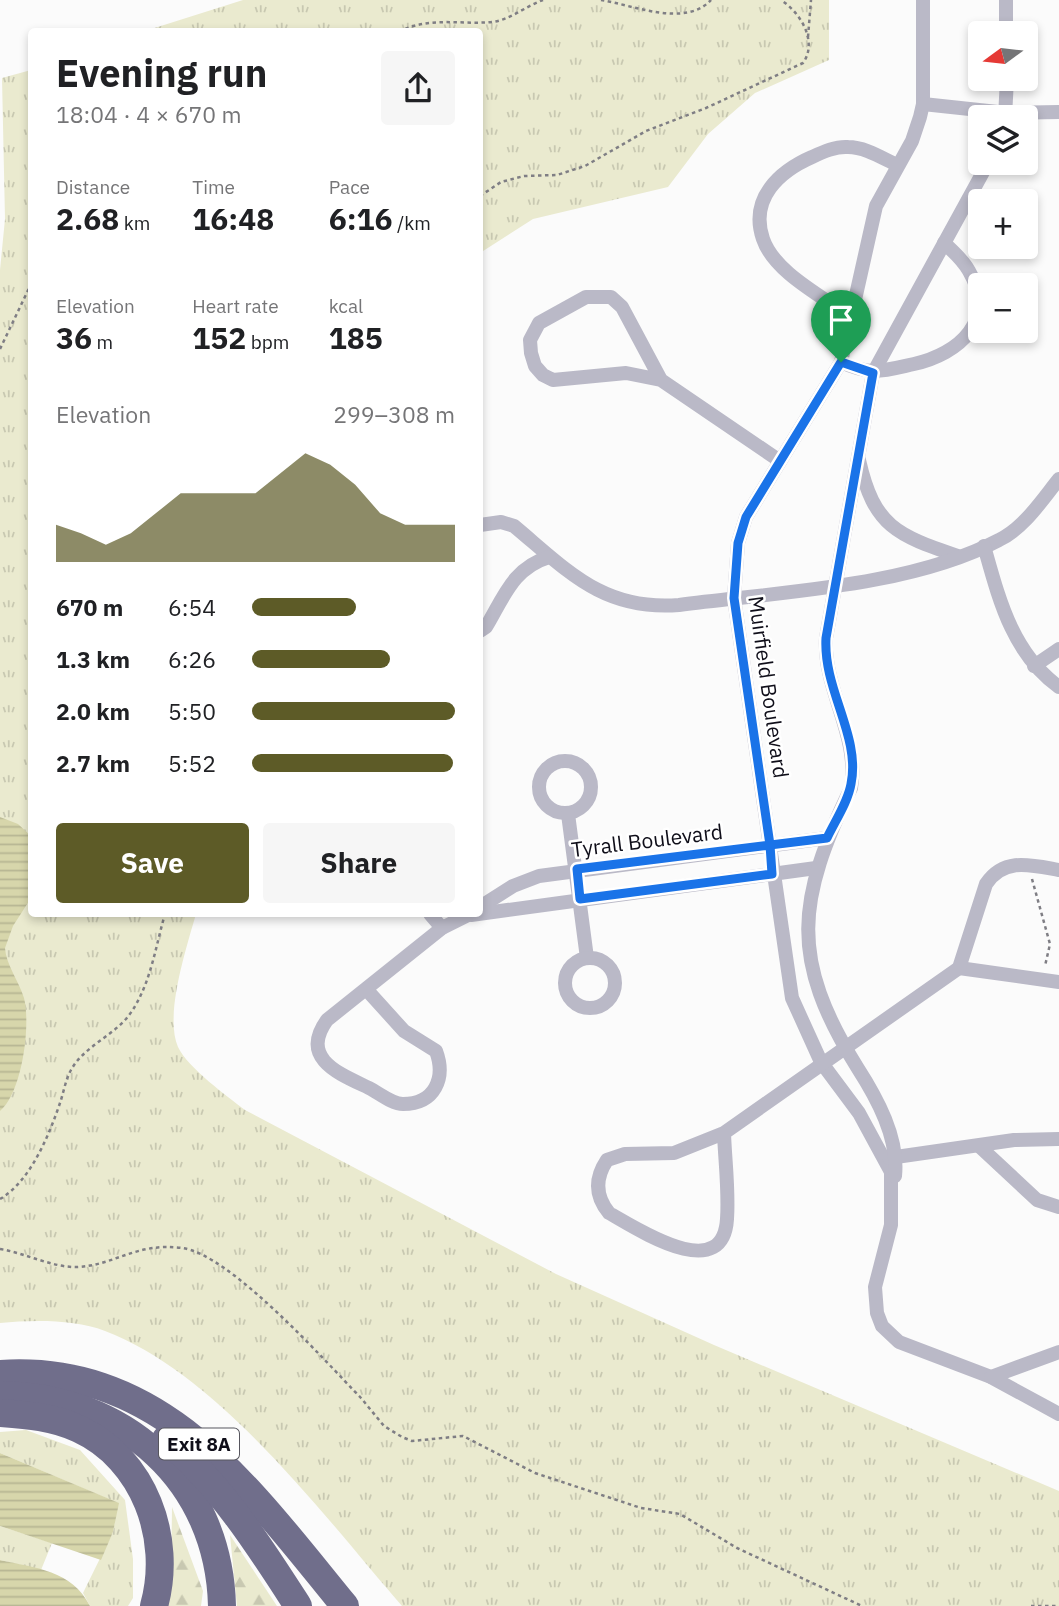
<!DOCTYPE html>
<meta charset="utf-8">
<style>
body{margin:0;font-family:"IBM Plex Sans",sans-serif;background:#f6f6f6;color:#202124;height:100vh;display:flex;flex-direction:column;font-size:26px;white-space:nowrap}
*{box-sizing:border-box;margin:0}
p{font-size:23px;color:#757577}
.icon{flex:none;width:38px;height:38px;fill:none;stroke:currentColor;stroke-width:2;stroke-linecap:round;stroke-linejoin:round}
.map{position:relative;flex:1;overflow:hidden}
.sheet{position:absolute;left:28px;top:28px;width:455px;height:889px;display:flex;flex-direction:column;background:#fff;border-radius:7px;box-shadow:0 4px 10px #0003}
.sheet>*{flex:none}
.needle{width:46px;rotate:255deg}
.controls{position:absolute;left:968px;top:21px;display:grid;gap:14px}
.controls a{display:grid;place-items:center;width:70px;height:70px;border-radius:7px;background:#fff;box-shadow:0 4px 10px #0003;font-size:35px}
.pin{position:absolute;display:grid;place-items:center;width:60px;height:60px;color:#fff;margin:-72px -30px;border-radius:50% 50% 50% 0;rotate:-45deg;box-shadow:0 0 7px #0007}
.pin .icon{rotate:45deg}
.round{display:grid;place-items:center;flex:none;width:74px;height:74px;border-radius:7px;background:#f6f6f6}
.headline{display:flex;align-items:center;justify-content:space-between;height:119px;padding:0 28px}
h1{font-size:38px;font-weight:700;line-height:52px}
.stats{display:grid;grid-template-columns:repeat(3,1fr);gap:10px;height:119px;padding:7px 28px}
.stats div{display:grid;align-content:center}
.stats b{font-size:30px;font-weight:700}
.stats small{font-size:19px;font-weight:400}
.stats p{font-size:19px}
.chart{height:196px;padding:14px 28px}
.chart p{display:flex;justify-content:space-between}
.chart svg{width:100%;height:126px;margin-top:7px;fill:#5d5b27;opacity:.7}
.action{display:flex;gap:14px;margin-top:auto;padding:14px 28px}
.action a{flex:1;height:80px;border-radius:7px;background:#5d5b27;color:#fff;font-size:28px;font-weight:700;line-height:80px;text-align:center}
.action a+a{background:#f6f6f6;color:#202124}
ul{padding:0 28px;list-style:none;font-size:23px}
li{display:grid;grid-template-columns:112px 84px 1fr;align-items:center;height:52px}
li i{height:18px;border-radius:9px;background:#5d5b27}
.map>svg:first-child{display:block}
.grass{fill:url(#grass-tufts)}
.forest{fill:url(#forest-firs)}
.water{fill:url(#water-rules)}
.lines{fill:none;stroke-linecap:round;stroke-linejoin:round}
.path{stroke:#7f7e84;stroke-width:2.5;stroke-dasharray:3.5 3.5;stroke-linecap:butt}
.street{stroke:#bab9c7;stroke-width:14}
.highway{stroke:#706e8b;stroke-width:28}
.route-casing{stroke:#fff;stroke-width:14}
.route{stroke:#1a73e8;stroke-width:9}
.labels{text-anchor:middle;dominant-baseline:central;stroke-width:5;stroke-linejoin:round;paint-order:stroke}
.shield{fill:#fff;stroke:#57565e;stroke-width:2}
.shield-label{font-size:19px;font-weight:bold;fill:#0f0e19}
.street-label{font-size:21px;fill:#0f0e19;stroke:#fff}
</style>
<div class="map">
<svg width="1059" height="1606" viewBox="0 0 1059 1606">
<defs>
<pattern id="grass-tufts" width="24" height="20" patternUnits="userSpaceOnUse" patternTransform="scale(1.75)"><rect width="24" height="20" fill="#eaeacf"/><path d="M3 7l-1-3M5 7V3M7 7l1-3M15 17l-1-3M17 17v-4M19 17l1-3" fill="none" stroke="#c8c8b1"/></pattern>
<pattern id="forest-firs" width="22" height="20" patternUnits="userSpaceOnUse" patternTransform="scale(1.75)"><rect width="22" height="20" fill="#eaeacf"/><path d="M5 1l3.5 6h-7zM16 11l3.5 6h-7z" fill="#c8c8b1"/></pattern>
<pattern id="water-rules" width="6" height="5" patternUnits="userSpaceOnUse" patternTransform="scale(1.75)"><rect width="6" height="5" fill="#d7d6ab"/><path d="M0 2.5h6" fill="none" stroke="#b7b693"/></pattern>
</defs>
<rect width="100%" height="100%" fill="#fbfbfb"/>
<g class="grass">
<polygon points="243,0 829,0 829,60 755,93 708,134 668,187 533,219 480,253 480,32 145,31"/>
<path d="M31,70L32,914H196C187,946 164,1015 178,1047C188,1068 227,1096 245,1110L556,1274L714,1345L1059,1491V1606H402C323,1515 219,1374 105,1331C74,1319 32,1320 0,1323V270L5,219L2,78Z"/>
<polygon points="26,1430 80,1450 125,1500 133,1559 133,1598 128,1606 90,1606 83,1593 113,1532 118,1503 0,1453 0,1432"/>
<polygon points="0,1526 52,1543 41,1570 0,1560"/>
</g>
<g class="forest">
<polygon points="172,1507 203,1591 201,1606 162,1606 171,1583"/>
<polygon points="230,1535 277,1606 237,1606"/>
</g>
<g class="water">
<path d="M0,817L18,824L32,837L31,898L13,926L5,948C6,965 19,981 24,998C31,1025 22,1093 0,1111Z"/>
<polygon points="0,1453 119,1503 113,1532 101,1560 0,1526"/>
<path d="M0,1560C35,1568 72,1570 90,1606H0Z"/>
</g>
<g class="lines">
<g class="path">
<path d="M601,0C633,5 685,28 711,0"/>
<path d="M399,32C429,16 460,25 492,22C510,20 526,6 543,0"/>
<polyline points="808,37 811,0"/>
<path d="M480,196L501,182L524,176L557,175L585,166L646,131L706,108L803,63C818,42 801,13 781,0"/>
<polyline points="0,349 32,282"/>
<polyline points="1032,879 1050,944 1045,966"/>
<path d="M0,1199C31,1181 50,1133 61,1100C64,1090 66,1079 71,1070C83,1048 110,1037 126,1019C150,990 155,948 165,914"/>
<path d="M0,1249C25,1253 53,1268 78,1267C115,1265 137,1242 182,1248C230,1254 325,1361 361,1398L384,1426L402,1437L412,1441L463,1436L535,1473L641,1508L680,1514L737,1548L862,1606"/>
<polyline points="1031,1606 1059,1606"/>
</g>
<g class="street">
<polyline points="923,0 923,104 920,117 912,141 876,206 841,362 746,517 738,543 734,598 792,998 821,1062 859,1113 891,1172 891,1225 875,1287 877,1313 882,1326 899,1342 991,1377 1059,1414"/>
<polyline points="1006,0 1006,33"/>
<polyline points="923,104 1007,113 1059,112"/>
<polyline points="1005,117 1007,79"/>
<path d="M849,316C822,296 774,272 763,239C749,198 780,171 812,157C823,152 836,146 848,147C865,147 882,158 897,165"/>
<path d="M841,362C871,376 883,371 914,364C959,354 998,320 969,271C963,260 953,251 944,243"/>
<polyline points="661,380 626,373 553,380 543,375 535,366 531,353 530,340 539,323 586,297 611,297 622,307 661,380 780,461"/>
<path d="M859,460C874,527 897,535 958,556"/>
<path d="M480,525L501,522L514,526C568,571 603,611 679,605C778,592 910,587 999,540C1024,528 1042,500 1059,479"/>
<path d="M984,546C999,599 1012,653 1059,687"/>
<path d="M480,631L486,627C504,597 513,568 549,557"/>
<polyline points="1034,666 1059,649"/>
<circle cx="565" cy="787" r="26"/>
<polyline points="568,814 587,958"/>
<polyline points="480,907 513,886 539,876 827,838"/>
<polyline points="430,914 442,928"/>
<polyline points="471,915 816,868"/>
<circle cx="590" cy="983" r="25"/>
<polyline points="959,968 1059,982"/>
<path d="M366,989L404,1031L436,1051C446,1078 435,1104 403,1104C392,1104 379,1093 369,1088C340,1074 299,1059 327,1020L442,928L470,914"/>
<path d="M724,1133C725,1161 729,1191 727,1219C723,1286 636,1228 609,1213C595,1196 595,1178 607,1160L625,1154L674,1153L724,1133L959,968L986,884C1004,857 1031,865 1059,870"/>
<polyline points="979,1146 1037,1200 1059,1207"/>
<polyline points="889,1158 1014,1140 1059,1139"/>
<path d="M895,1176C899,1138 877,1098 857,1067C789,958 797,900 851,788C860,735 823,690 826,638L873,373L988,163"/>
<polyline points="991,1377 1059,1352"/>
</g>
<g class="highway">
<path d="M0,1374C164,1363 252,1493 345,1606"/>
<path d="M0,1395C123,1396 219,1480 222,1606"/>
<path d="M0,1413C27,1415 54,1417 79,1429C144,1459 173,1538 154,1606"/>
<path d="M166,1439C221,1485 260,1547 298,1606"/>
</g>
</g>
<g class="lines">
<defs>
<path id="route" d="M841,362L746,517L738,543L734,598L770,845L772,874L580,899L577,869L827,838C835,821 848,802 851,784C861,736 823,690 826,638L873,373L841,362"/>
</defs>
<use href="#route" class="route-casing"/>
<use href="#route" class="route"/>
</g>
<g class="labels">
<rect class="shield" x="159" y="1428.5" width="80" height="31" rx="5"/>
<g class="shield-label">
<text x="199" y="1444">Exit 8A</text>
</g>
<g class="street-label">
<text transform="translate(769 687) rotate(82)">Muirfield Boulevard</text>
<text transform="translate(647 840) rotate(-7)">Tyrall Boulevard</text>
</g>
</g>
</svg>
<div class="controls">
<a><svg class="needle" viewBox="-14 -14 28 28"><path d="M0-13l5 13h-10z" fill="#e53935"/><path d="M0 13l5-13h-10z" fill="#757577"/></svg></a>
<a><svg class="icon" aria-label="layers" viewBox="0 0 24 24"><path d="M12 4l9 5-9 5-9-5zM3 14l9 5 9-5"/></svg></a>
<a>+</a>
<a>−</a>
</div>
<div class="pin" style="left:841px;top:362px;background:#1e9e55"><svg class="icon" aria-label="arrive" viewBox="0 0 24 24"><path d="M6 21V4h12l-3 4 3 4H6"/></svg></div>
<section class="sheet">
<div class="headline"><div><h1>Evening run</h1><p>18:04 · 4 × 670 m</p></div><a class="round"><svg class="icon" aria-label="share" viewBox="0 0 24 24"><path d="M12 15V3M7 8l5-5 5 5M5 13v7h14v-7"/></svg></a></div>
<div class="stats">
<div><p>Distance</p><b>2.68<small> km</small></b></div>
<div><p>Time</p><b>16:48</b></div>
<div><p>Pace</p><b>6:16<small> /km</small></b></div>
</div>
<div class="stats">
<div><p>Elevation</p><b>36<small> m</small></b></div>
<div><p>Heart rate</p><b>152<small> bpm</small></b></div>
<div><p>kcal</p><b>185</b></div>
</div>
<div class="chart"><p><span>Elevation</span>299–308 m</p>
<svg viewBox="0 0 160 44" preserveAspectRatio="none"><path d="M0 44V31L10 34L20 38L30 34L40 27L50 20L60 20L70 20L80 20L90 13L100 6L110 10L120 17L130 27L140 31L150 31L160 31V44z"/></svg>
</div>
<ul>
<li><b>670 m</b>6:54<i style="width:51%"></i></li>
<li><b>1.3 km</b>6:26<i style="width:68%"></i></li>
<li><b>2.0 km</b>5:50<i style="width:100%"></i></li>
<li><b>2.7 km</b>5:52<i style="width:99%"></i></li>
</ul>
<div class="action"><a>Save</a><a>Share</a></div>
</section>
</div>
